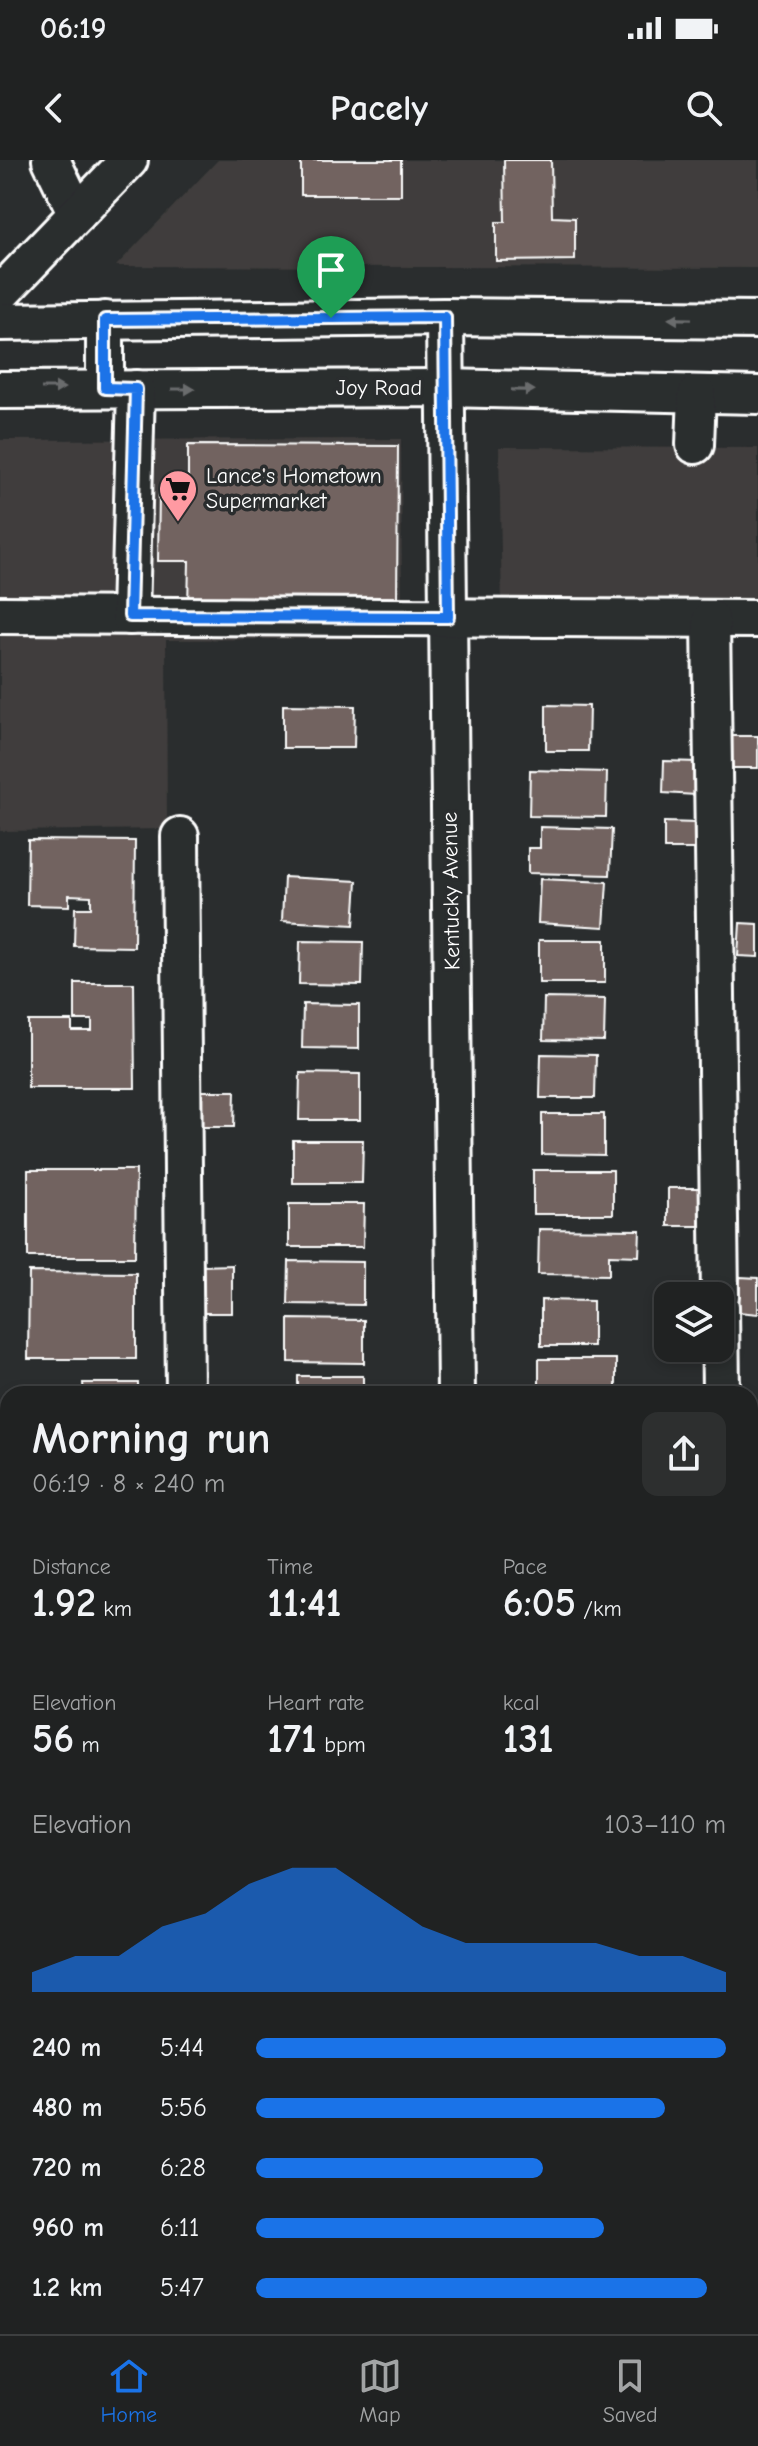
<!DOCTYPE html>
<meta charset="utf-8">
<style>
body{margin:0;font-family:"Comic Neue",sans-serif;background:#2d2f2f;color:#f1f3f6;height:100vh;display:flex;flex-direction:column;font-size:30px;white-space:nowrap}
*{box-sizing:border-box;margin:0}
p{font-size:26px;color:#a2a4a5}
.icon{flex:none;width:44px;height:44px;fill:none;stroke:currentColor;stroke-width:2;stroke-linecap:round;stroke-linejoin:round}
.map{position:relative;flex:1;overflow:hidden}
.sheet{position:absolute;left:0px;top:1226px;width:758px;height:948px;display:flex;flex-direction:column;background:#202222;border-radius:24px 24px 0 0;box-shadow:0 4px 12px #0003,0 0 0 2px #3d3f40}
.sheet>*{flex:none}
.controls{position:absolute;left:654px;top:1122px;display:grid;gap:16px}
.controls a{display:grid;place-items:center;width:80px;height:80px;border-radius:16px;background:#202222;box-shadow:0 4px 12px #0003,0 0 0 2px #3d3f40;font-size:40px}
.pin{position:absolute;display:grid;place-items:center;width:68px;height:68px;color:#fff;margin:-82px -34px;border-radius:50% 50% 50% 0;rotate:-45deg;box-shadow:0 0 8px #0007}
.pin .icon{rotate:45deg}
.round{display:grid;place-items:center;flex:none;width:84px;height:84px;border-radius:16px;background:#2d2f2f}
.summary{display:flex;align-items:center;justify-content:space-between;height:136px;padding:0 32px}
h1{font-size:44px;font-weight:800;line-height:60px}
.metrics{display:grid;grid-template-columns:repeat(3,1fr);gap:12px;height:136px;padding:8px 32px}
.metrics div{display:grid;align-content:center}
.metrics b{font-size:40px;font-weight:800}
.metrics small{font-size:22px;font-weight:400}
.metrics p{font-size:22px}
.chart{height:224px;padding:16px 32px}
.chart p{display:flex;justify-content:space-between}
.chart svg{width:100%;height:144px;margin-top:8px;fill:#1a73e8;opacity:.7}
ul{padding:0 32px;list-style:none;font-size:26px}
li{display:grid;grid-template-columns:128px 96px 1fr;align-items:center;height:60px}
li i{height:20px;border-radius:10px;background:#1a73e8}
.status{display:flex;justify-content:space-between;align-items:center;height:56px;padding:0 40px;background:#202222;direction:ltr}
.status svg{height:22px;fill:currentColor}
header{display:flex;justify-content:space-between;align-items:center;height:104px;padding:0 32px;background:#202222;font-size:36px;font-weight:800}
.tab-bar{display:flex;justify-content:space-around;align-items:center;height:112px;border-top:2px solid #3d3f40;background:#202222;font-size:22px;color:#a2a4a5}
.tab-bar a{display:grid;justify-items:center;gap:4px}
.tab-bar .on{color:#1a73e8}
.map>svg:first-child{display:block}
.built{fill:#403e3d}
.building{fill:#726460;stroke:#fff;stroke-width:2}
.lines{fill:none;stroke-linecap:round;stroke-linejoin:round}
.minor-casing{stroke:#fff;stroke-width:42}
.minor{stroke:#2a2d2e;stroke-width:36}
.oneway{fill:#6a6c6d}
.route-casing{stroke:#fff;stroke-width:16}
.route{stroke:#1a73e8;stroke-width:10}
.labels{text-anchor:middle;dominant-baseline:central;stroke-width:7;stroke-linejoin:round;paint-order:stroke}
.street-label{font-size:22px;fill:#fff;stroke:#2a2d2e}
.poi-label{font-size:22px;fill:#fff;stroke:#2a2d2e;text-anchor:start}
</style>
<div class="status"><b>06:19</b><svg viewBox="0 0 49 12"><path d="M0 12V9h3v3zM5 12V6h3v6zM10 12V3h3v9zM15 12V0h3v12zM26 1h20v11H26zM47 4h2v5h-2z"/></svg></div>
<header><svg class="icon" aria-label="back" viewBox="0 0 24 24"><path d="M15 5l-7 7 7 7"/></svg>Pacely<svg class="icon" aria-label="search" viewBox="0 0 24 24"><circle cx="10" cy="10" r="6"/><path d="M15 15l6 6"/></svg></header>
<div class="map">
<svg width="758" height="2174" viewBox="0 0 758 2174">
<rect width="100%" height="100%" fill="#2a2d2e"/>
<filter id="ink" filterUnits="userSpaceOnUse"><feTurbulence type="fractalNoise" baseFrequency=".0125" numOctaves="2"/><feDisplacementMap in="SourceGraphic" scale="16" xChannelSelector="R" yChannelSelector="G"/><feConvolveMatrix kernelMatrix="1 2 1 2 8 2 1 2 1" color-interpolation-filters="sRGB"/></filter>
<g filter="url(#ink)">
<g class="built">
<polygon points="218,0 758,0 758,108 116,106"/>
<polygon points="401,279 402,478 166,480 167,669 0,671 0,280"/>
<polygon points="499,287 758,288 758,450 502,447"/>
</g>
<g class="building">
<rect x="301" y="0" width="100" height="35"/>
<polygon points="504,0 551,0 552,57 575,58 575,100 496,101 496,62 505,62"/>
<polygon points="188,285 398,286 397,450 188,448 189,401 158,401 159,331 188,331"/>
<polygon points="283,545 355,546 354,588 283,588"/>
<polygon points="546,545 589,546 588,591 546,591"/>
<rect x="730" y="576" width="28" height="32"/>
<polygon points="664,601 698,602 696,635 663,633"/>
<polygon points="530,610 607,612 606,657 529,656"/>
<polygon points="664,662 697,663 696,689 664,689"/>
<polygon points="540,667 612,669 610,715 528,713 528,688 540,688"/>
<polygon points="28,680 135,681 134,787 74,786 75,748 91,748 91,736 69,735 69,746 27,745"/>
<polygon points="284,717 357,721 354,765 282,761"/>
<polygon points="540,719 607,722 604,767 538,763"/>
<polygon points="740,763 758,764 758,797 738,796"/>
<rect x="539" y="780" width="66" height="43"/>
<polygon points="300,781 363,782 362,825 299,824"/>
<polygon points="75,823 134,823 135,928 28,928 28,861 72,861 72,871 92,871 92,860 75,860"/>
<polygon points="544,838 605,839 604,881 543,880"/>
<polygon points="303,844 359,845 359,889 302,888"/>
<polygon points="541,894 596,895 595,938 540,938"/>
<polygon points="300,913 360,914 360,960 299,960"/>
<polygon points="198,931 235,931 234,967 198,967"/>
<polygon points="542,954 604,954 604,995 542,994"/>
<polygon points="293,980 363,980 362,1023 293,1023"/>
<polygon points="28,1010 136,1010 135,1097 28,1097"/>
<rect x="533" y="1010" width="80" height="44"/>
<polygon points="668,1028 701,1028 700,1066 668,1066"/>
<polygon points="289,1044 364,1044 363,1087 289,1087"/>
<polygon points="539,1069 640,1070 639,1096 609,1095 609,1115 538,1114"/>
<polygon points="289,1101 363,1102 363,1145 288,1144"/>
<polygon points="232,1105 232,1153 200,1153 199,1106"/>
<polygon points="29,1112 136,1113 136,1199 28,1199"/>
<polygon points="740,1117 758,1118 758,1154 738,1152"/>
<polygon points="541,1140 593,1141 593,1186 541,1186"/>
<polygon points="289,1159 364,1160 364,1203 289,1202"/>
<rect x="539" y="1199" width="77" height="35"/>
<rect x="298" y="1216" width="65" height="18"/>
<polygon points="83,1223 138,1223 138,1234 84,1234"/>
<polygon points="549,2166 608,2166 607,2174 549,2174"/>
</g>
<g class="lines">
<defs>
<g id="minor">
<polyline points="51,0 77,54"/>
<polyline points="0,134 129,0"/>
<polyline points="445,157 456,1234"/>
<polyline points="105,160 105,228"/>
<polyline points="0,162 445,157 758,160"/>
<polyline points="0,230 445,228 758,235"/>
<polyline points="695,285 697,234"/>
<polyline points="0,455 758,459"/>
<polyline points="130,456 136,229"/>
<polyline points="711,459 720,1136"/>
<polyline points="180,676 185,1234"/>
<polyline points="720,1146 721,1234"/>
<polyline points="0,1371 8,1371"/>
<polyline points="0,1638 8,1638"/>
<polyline points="750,1645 758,1645"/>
<polyline points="195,2166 195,2174"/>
<polyline points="465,2166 465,2174"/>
<polyline points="729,2174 729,2166"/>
</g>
</defs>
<use href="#minor" class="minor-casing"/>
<use href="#minor" class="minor"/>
</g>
<defs><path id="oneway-solid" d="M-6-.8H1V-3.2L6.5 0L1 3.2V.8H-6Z" transform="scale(2)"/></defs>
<g class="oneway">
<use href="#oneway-solid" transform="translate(680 159) rotate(-179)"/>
<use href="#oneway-solid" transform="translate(53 228)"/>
<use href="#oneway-solid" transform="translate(183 229)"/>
<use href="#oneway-solid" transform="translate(523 230) rotate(1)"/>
</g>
</g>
<g class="lines" filter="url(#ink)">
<defs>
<polygon id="route" points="445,157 448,457 130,456 136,229 105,228 105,160"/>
</defs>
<use href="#route" class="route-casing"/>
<use href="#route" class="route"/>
</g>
<defs>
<symbol id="supermarket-pin" viewBox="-11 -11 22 30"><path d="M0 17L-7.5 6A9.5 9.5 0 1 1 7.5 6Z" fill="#ff9aa2" stroke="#2a2d2e"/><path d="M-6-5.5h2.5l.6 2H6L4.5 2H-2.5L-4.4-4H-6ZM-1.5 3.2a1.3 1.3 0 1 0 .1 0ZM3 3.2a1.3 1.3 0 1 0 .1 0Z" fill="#111"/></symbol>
</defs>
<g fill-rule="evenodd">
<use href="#supermarket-pin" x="156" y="307" width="44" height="60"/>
</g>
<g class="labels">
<g class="street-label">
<text x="379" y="228">Joy Road</text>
<text transform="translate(451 731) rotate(-91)">Kentucky Avenue</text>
</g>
<g class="poi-label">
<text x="206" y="316">Lance's Hometown<tspan x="206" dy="25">Supermarket</tspan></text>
</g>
</g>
</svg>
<div class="controls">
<a><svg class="icon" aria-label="layers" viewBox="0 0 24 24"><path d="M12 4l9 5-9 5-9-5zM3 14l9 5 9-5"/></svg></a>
</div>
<div class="pin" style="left:331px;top:158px;background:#1e9e55"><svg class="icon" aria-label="arrive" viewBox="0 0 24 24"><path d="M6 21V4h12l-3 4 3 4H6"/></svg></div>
<section class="sheet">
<div class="summary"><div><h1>Morning run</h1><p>06:19 · 8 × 240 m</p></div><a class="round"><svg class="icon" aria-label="share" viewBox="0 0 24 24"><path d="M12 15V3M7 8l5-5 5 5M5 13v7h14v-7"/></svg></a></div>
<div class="metrics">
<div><p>Distance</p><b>1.92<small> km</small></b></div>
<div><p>Time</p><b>11:41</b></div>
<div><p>Pace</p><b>6:05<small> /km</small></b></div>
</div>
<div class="metrics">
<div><p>Elevation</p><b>56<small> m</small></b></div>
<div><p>Heart rate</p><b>171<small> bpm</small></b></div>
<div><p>kcal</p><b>131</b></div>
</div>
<div class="chart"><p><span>Elevation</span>103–110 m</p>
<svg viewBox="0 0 160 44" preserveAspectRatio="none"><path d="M0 44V38L10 33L20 33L30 24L40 20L50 11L60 6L70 6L80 15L90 24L100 29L110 29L120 29L130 29L140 33L150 33L160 38V44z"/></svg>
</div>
<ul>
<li><b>240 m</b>5:44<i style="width:100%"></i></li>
<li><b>480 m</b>5:56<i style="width:87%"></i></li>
<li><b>720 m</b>6:28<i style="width:61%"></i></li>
<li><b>960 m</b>6:11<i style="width:74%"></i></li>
<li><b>1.2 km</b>5:47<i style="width:96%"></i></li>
</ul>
</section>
</div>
<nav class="tab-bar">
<a class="on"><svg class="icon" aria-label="home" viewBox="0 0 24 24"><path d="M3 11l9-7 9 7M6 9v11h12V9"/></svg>Home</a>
<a><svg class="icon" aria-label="map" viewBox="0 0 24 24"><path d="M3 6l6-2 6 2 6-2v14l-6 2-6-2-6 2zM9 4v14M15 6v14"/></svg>Map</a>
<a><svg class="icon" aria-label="saved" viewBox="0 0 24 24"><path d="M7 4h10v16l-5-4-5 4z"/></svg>Saved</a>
</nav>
